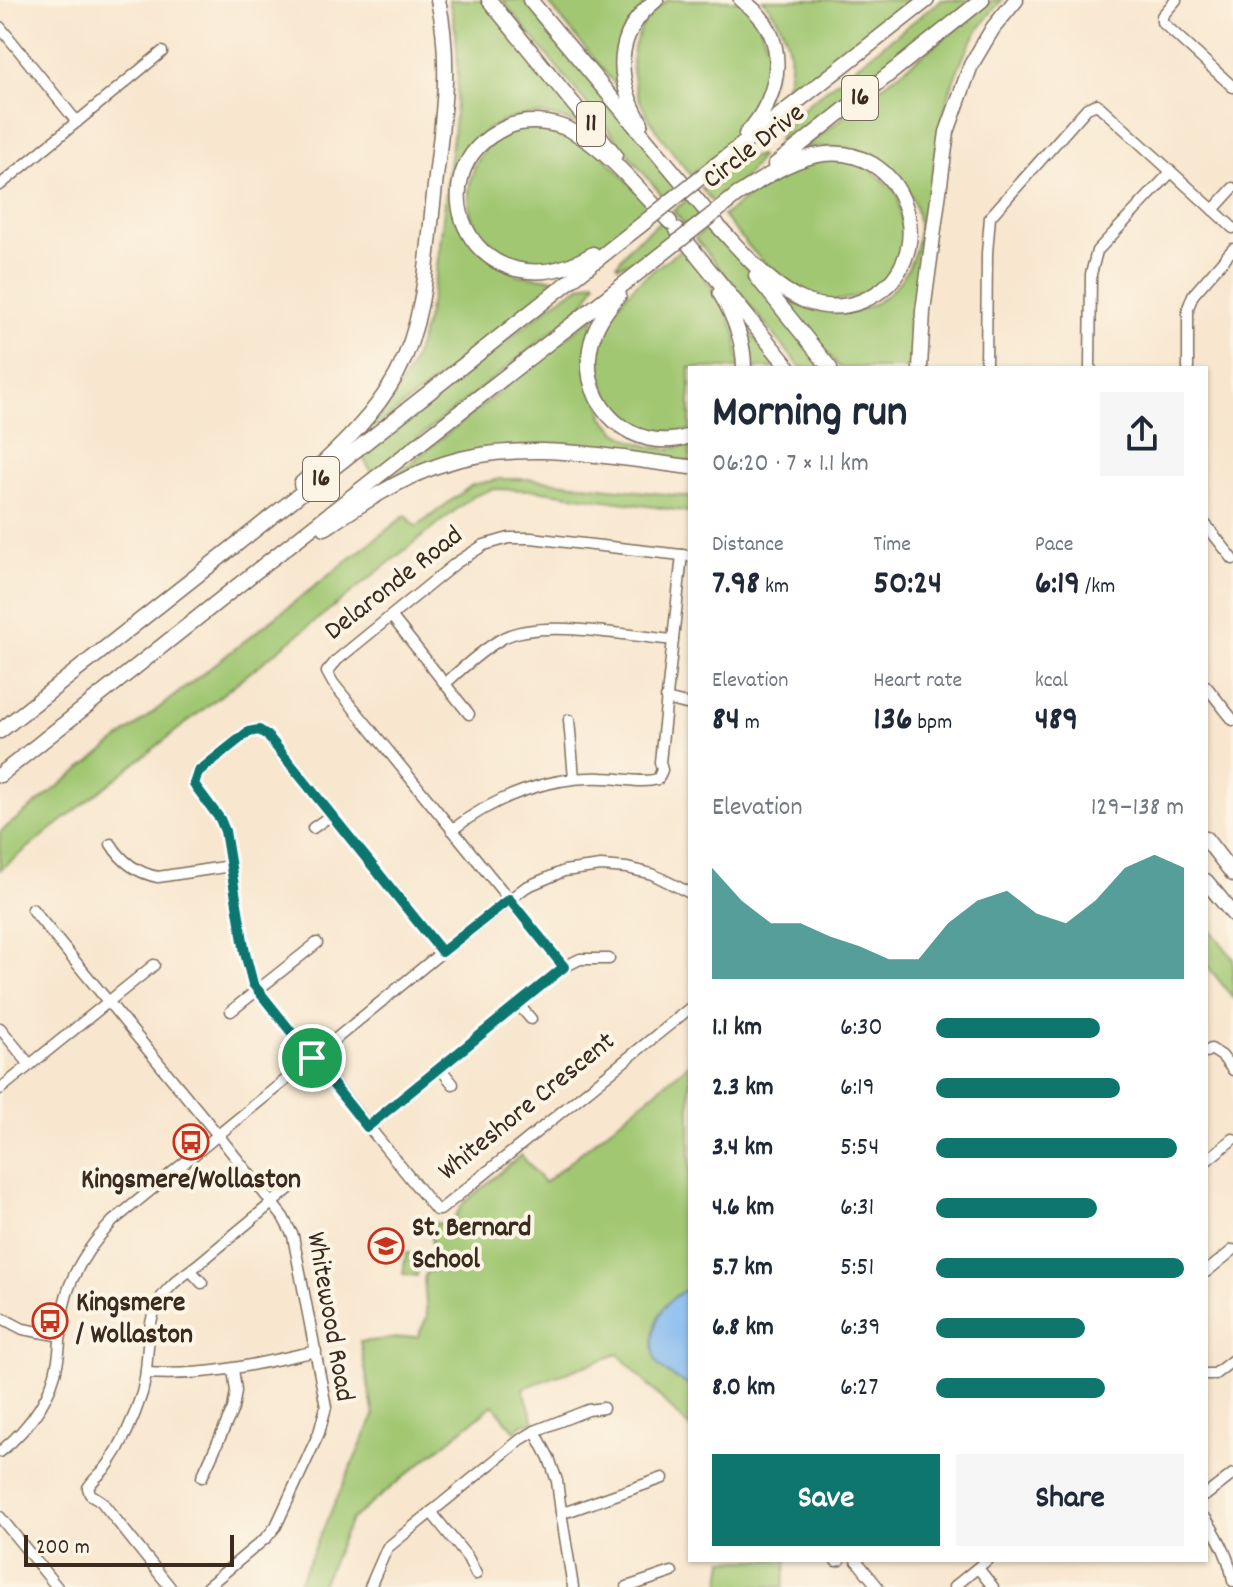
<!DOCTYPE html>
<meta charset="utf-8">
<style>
body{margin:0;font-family:Dekko,sans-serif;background:#f6f6f7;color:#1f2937;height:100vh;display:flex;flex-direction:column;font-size:30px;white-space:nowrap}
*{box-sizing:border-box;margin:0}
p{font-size:26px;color:#747a83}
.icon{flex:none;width:44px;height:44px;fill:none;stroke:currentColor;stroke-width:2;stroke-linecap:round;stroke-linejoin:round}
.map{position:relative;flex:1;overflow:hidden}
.sheet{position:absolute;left:688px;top:366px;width:520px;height:1196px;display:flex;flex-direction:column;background:#fff;border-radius:0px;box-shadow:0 2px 6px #0004}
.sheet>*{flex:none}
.scale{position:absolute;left:24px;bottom:20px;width:210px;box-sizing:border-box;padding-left:8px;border:4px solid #3b2a1e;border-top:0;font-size:22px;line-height:28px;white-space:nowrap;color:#3b2a1e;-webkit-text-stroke:6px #fcf5e5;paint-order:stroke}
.pin{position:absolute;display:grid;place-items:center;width:68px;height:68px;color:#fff;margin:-34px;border:4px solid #fff;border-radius:50%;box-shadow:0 2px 8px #0007}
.round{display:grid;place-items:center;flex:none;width:84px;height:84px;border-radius:0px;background:#f6f6f7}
.head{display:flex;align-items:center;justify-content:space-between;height:136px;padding:0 24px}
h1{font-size:44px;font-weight:700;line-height:60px}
.stats{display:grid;grid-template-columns:repeat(3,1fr);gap:12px;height:136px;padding:8px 24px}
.stats div{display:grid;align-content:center}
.stats b{font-size:34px;font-weight:700}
.stats small{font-size:22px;font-weight:400}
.stats p{font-size:22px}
.chart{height:224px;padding:16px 24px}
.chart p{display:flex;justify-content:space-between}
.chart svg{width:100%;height:144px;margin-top:8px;fill:#0f766e;opacity:.7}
.action{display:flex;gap:16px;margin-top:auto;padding:16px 24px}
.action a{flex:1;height:92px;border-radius:0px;background:#0f766e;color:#fff;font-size:32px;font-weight:700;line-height:92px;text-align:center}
.action a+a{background:#f6f6f7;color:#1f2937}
ul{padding:0 24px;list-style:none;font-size:26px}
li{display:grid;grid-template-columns:128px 96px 1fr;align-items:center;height:60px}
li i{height:20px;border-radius:10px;background:#0f766e}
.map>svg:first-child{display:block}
.green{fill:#a1c772;stroke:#6e7848;stroke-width:2}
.water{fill:#80b8f0;stroke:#5e7187;stroke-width:2}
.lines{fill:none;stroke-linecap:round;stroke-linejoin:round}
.minor-casing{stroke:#7d6c5c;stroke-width:13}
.highway-casing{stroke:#7d6c5c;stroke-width:17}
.minor{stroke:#fff;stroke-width:10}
.highway{stroke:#fff;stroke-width:14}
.highway-bridge-casing{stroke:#7d6c5c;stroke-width:17;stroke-linecap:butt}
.highway-bridge{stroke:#fff;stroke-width:14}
.route-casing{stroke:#fff;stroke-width:16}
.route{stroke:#0f766e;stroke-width:10}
.labels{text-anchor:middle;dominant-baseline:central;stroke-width:8;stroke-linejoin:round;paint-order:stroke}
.shield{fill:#fcf5e5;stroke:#75675a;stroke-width:2}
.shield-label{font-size:26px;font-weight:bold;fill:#3b2a1e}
.street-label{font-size:28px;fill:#3b2a1e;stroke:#fcf5e5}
.poi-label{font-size:28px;font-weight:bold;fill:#3b2a1e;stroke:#fcf5e5;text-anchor:start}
</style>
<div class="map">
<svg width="1233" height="1587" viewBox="0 0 1233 1587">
<rect width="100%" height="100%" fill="#fcf5e5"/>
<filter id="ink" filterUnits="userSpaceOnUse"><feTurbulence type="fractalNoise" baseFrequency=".0125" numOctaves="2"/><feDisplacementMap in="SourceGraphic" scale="16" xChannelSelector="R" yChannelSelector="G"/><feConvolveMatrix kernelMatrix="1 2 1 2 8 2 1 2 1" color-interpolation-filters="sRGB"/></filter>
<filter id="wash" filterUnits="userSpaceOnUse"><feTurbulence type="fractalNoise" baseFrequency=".006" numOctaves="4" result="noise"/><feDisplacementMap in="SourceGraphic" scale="32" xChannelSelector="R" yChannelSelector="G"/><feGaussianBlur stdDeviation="1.8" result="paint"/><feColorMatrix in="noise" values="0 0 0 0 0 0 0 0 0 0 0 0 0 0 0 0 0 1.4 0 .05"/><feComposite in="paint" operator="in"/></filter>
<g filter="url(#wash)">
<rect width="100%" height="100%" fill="#f8e6ce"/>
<g class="green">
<path d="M449,0H486L594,133C561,117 540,107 505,121C492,126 478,135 471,147C465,157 460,207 458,221L517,275L563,280L394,413L358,438C381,415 402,389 414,358C436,301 440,244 447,183C454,123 466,60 449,0Z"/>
<polygon points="502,0 529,0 681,185 664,198"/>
<polygon points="546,0 649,0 625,31 625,97"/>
<path d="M668,0H739L755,13L776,67L757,120L691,176C662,137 617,91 637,38C643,21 654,9 668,0Z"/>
<path d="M763,0H919L778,111C782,96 789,80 790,66C791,41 779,17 763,0Z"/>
<path d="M941,0H973L822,119C809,128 794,140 778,140L788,124L809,103Z"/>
<path d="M992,0H1002C946,59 938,133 929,209C923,262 920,315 916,368H840L783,298C790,301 798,306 806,308C813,310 822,310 830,311C836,311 843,312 849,312C890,307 921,263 918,223C916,186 883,153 847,148C833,146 818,147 804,148Z"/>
<path d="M523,127L555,128L602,154L652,207C629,226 603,248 575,259C549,270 515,265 493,248C458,222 463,165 495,140C503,134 514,131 523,127Z"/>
<path d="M758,155L760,157C748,177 732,189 714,204L701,188L733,165Z"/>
<path d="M819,158L864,163L898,194L905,248C898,258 892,270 884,279C879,285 870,289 864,292C806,325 755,253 723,216L777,174Z"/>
<polygon points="690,197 703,213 686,226 673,211"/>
<polygon points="662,220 675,235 649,255 618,266 617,264 631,245"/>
<polygon points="712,224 828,368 801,368 695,238"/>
<path d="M684,247L726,309L736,334L739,368H690V430C620,448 577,374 611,314C628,286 658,267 684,247Z"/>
<polygon points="594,281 596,282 587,299 574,314 373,474 361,455 555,302 580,286"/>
<polygon points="591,318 594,318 590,336 603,417 617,432 633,441 651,447 668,449 690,444 690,462 540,446 387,482"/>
<polygon points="745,326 779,368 751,368 752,355"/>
<polygon points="500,479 529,479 690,497 690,512 535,490 492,489 472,497 0,870 0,832 406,515 416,527 472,485"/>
<polygon points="1206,924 1233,958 1233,998 1206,964"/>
<polygon points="690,1063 690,1428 618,1354 523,1388 534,1422 523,1424 515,1431 493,1405 351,1520 321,1587 297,1587 374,1416 360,1342 418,1336 427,1317 424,1278 427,1272 434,1270 430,1221 439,1224 454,1218 463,1204 521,1155 544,1183"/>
<polygon points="406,1253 420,1255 417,1276 403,1274"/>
<polygon points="724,1560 787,1560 783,1587 720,1587"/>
</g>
<path class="water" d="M690,1288V1386C680,1380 666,1374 658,1365C654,1359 653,1349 653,1341C654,1316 666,1298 690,1288Z"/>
</g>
<g filter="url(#ink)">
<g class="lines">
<defs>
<g id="minor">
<polyline points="1176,0 1162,16 1162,22 1233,87"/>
<polyline points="0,27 77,122"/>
<polyline points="0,185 162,52"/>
<polyline points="1213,210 1233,188"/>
<polyline points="986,368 987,253 990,217 1087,108 1097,104 1233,228"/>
<polyline points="1090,368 1091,274 1097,251 1171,172"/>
<polyline points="1188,368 1188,308 1193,295 1233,249"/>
<polyline points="1206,525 1233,559"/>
<path d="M392,617L445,684C462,668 482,650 503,638C541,618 629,636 673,640"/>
<polyline points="445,684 469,714"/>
<polyline points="1206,686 1233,720"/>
<polyline points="666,699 690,705"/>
<polyline points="569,720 574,778"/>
<polyline points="313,828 330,816"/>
<path d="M452,830C494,797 549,776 603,778C621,778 641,784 658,779L662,770L660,762L682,555"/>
<path d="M111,844C122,862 137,873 158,877L231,866"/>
<polyline points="32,909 218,1135 283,1217 293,1236 326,1407 319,1433 276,1526 267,1537 207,1587"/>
<polyline points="442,952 267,735 259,730 248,732 198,772 194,784 220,819 225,831 245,953 253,984 436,1210 440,1210 690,1008"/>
<polyline points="564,967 580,959 609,959"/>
<polyline points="518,1004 531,1019"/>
<polyline points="231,1011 317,943"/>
<polyline points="0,1028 30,1065"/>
<polyline points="1206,1052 1211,1049 1222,1056 1233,1070"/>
<polyline points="440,1068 453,1084"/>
<polyline points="0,1089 154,965"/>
<polyline points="367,1127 564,967 333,683 327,672 337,660 456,563 484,545 509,538 531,538 690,556"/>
<polyline points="1206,1161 1233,1139"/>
<polyline points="191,1271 202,1283"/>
<polyline points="1206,1272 1233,1250"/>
<polyline points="0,1317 23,1329 61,1336"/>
<path d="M146,1373C208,1377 257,1364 316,1351"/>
<polyline points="1206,1374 1215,1374 1233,1360"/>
<polyline points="535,1431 588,1410 603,1408"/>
<path d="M0,1452C29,1428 52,1398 58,1360C61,1342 60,1323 64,1305C71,1272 90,1245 113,1221L442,952L526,887L564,871L601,866L627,868L652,874L690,893"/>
<polyline points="202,1477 233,1409 236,1391 233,1369"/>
<polyline points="1206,1495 1233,1474"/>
<polyline points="431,1512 468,1558 476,1574"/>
<polyline points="561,1512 569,1511 663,1478"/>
<polyline points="0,1517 57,1587"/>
<path d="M1206,1519C1219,1538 1230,1559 1233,1581"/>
<polyline points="856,1560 878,1587"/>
<polyline points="836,1561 840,1560"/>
<polyline points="978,1568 993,1587"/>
<path d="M170,1587L101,1501L90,1494L88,1488C93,1479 102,1473 108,1465C123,1443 134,1418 142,1393C151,1361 143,1325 161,1298C171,1282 188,1273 202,1261C233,1235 265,1209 296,1183"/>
<polyline points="370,1587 387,1548 520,1440 535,1431 549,1458 557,1481 561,1512 573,1587"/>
<polyline points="627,1587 672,1572"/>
<polyline points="954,1587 987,1560"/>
</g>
<g id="highway">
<polyline points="489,0 615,155"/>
<polyline points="530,0 717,224"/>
<path d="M741,0C792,33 783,95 746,134"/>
<path d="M641,123C615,79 613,34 656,0"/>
<polyline points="775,165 982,0"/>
<polyline points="711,169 927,0"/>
<path d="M716,224C742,251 768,285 803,300C822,308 842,309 862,301C949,265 907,134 813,156C785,163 761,180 737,195"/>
<polyline points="677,230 789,368"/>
<path d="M593,254C477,322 406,173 507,127C526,119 553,121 572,131C609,151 641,192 670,222"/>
<polyline points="756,276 830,368"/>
<path d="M720,293C734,316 744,341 744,368"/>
<path d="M619,295C606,310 593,329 590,349C580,407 633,455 690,436"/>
<polyline points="920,368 923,311 947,132 971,65 993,28 1016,0"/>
<path d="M301,484C337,450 373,418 397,374C426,319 427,255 434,195C441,128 453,67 438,0"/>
<path d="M325,528C360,505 397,480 437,466C518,437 607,457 690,467"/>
<polyline points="0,731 641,225"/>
<polyline points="0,775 250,576 661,255"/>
<polyline points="1206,839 1233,874"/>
<polyline points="1206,881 1233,914"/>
</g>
</defs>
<use href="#minor" class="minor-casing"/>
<use href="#highway" class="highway-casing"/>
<use href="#minor" class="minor"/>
<use href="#highway" class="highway"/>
<defs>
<g id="highway-bridge">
<polyline points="641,225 711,169"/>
<polyline points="661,255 737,195"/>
</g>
</defs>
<use href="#highway-bridge" class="highway-bridge-casing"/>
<use href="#highway-bridge" class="highway-bridge"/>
</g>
</g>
<g class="lines" filter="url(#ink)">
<defs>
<polygon id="route" points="259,730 267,735 442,952 509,899 564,967 367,1127 253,984 245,953 225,831 220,819 194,784 198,772 248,732"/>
</defs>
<use href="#route" class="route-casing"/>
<use href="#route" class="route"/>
</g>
<defs>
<symbol id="bus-ring" viewBox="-11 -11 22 22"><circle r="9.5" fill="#fcf5e5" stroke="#c8321e" stroke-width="1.5"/><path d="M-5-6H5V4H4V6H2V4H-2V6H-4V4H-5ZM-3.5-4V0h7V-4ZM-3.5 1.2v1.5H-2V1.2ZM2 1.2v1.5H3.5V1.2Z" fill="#c8321e"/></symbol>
<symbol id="school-ring" viewBox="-11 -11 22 22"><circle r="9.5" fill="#fcf5e5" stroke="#c8321e" stroke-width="1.5"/><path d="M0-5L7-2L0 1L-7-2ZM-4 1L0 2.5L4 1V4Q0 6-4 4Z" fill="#c8321e"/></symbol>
</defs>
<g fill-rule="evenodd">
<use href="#bus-ring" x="171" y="1122" width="40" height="40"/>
<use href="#school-ring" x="366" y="1226" width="40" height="40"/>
<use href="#bus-ring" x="30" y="1301" width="40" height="40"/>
</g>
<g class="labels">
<g class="shield">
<rect x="842" y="76" width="36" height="44" rx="6"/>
<rect x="577" y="102" width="28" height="44" rx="6"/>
<rect x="303" y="457" width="36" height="44" rx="6"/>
</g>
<g class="shield-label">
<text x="860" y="98">16</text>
<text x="591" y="124">11</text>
<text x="321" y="479">16</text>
</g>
<g class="street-label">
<text transform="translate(755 148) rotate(-38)">Circle Drive</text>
<text transform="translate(395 585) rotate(-38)">Delaronde Road</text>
<text transform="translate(528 1108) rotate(-39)">Whiteshore Crescent</text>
<text transform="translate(328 1317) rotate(80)">Whitewood Road</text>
</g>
<g class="poi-label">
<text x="191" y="1182" text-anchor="middle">Kingsmere/Wollaston</text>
<text x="412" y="1230">St. Bernard<tspan x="412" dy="32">School</tspan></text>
<text x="76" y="1305">Kingsmere<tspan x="76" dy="32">/ Wollaston</tspan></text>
</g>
</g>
</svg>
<div class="scale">200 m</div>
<div class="pin" style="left:312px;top:1058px;background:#1e9e55"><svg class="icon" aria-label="arrive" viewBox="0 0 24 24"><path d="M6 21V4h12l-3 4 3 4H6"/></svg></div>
<section class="sheet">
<div class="head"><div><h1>Morning run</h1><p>06:20 · 7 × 1.1 km</p></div><a class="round"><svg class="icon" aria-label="share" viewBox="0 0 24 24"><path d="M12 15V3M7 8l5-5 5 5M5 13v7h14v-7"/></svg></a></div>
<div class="stats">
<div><p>Distance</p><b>7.98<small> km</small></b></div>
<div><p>Time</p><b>50:24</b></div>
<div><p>Pace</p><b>6:19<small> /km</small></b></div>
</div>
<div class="stats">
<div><p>Elevation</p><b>84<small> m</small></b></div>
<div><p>Heart rate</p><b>136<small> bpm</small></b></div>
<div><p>kcal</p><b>489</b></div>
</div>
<div class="chart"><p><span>Elevation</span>129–138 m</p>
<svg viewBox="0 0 160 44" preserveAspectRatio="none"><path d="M0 44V10L10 20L20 27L30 27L40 31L50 34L60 38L70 38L80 27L90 20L100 17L110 24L120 27L130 20L140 10L150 6L160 10V44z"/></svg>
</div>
<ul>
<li><b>1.1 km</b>6:30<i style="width:66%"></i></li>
<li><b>2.3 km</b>6:19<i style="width:74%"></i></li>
<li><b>3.4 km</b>5:54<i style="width:97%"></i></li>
<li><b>4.6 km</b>6:31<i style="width:65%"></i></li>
<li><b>5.7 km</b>5:51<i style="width:100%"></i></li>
<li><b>6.8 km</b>6:39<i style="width:60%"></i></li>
<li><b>8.0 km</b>6:27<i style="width:68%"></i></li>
</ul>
<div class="action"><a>Save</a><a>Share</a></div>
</section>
</div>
